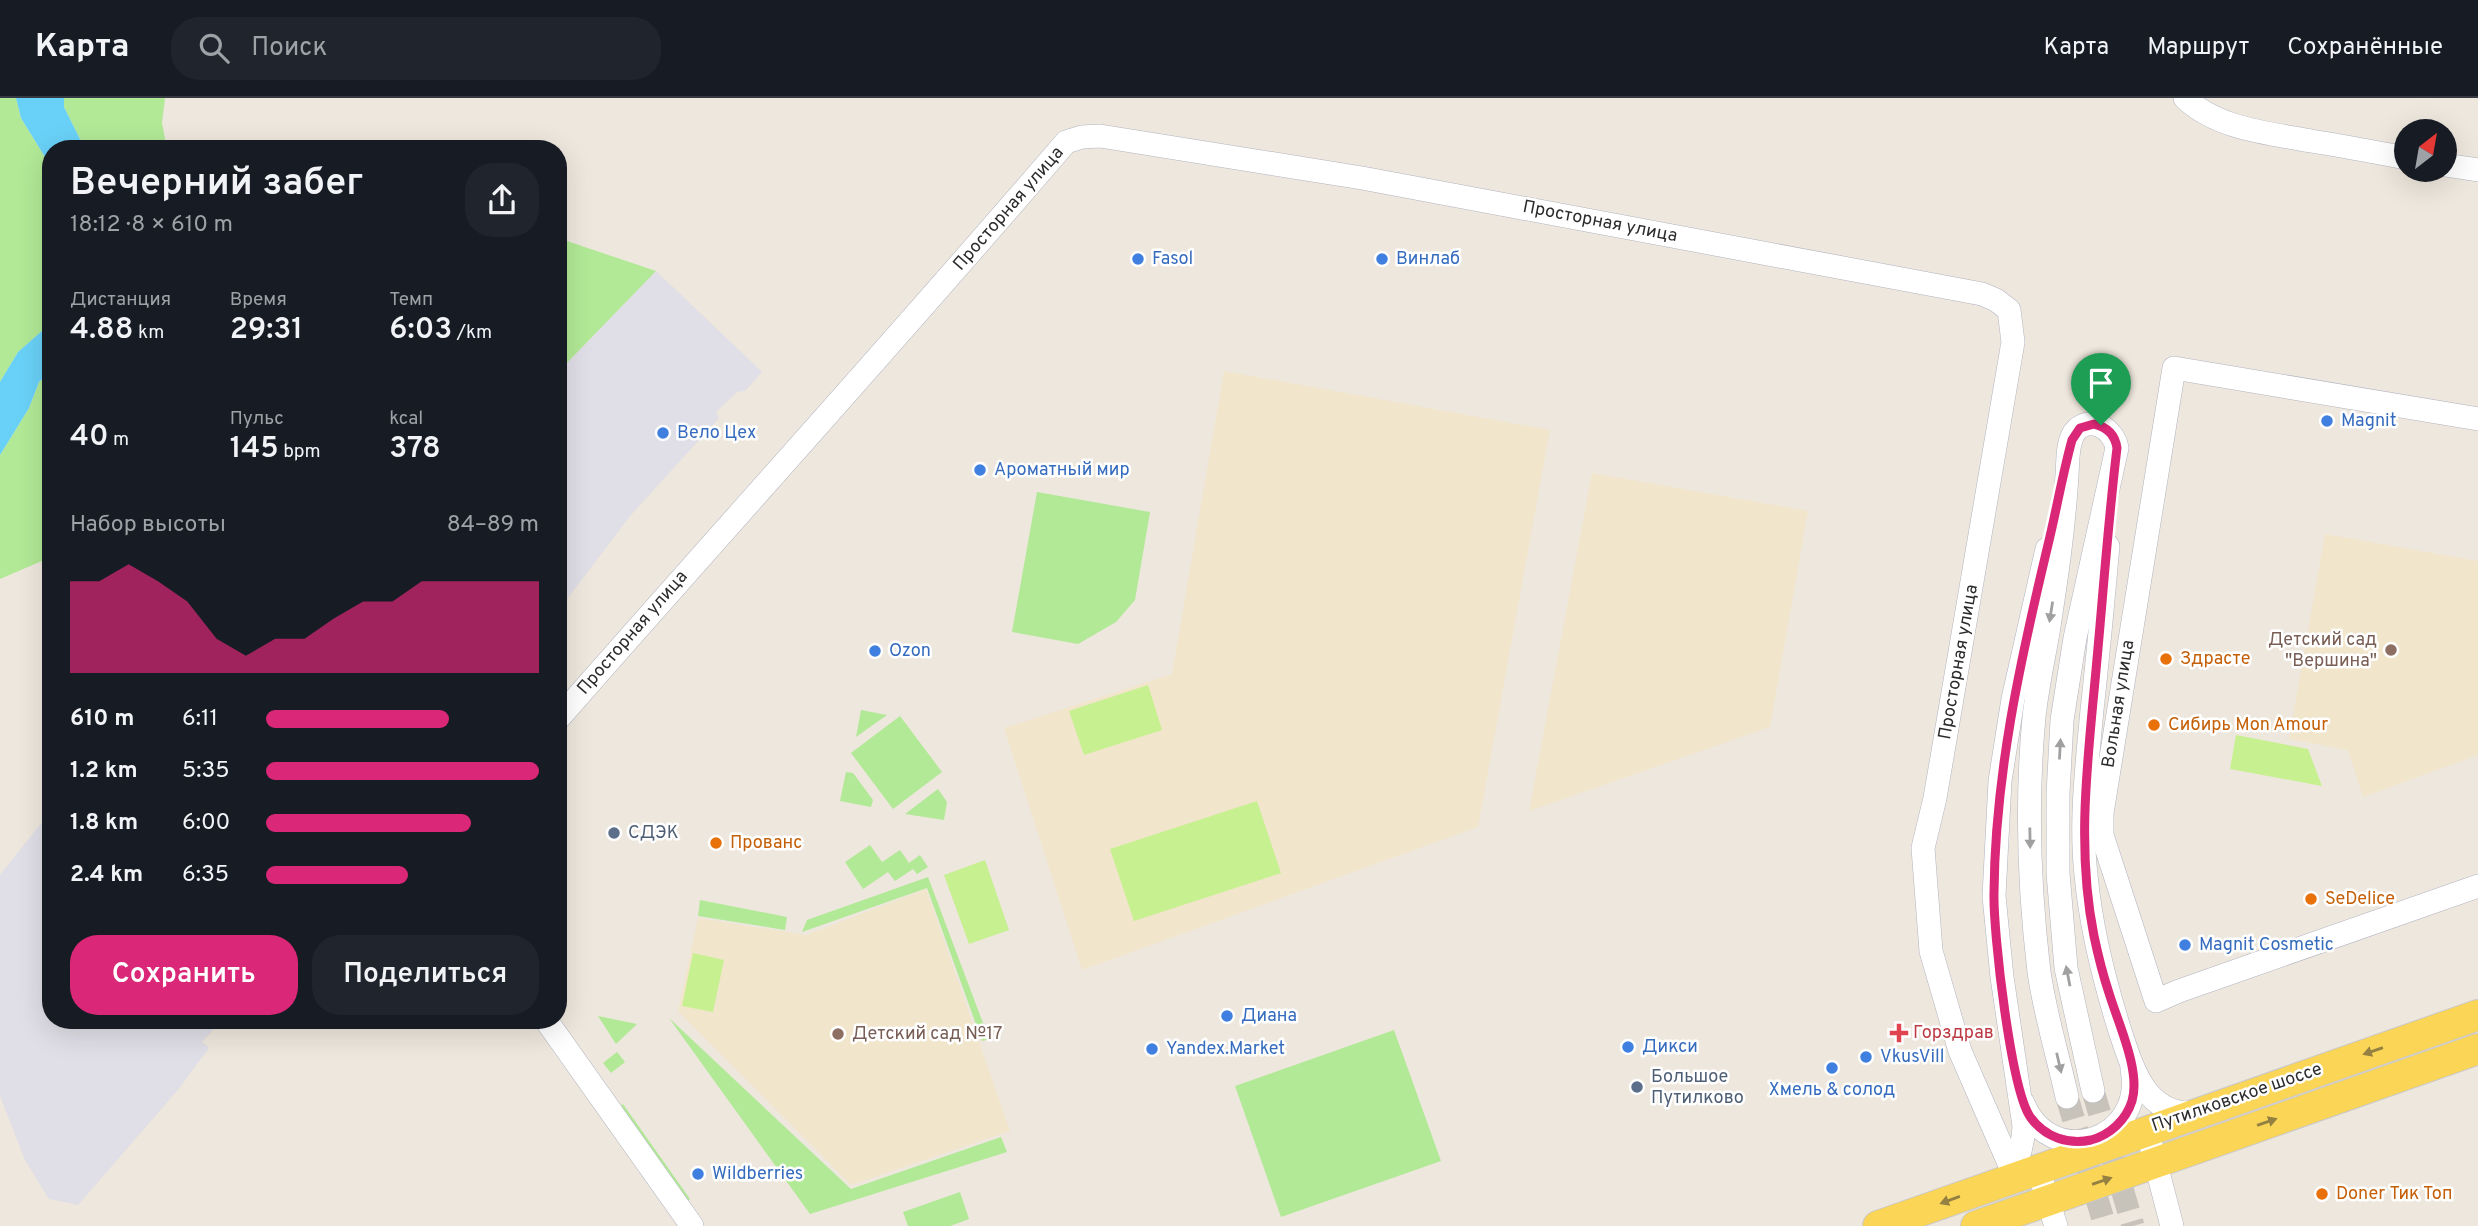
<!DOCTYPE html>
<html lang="ru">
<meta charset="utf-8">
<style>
body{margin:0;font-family:Overpass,sans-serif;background:#20242c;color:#f1f3f6;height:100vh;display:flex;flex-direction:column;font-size:26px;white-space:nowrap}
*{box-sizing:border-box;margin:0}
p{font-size:23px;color:#9ea1a6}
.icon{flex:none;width:38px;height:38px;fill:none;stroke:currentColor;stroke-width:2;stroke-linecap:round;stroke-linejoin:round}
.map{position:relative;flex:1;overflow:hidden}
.details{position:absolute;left:42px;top:42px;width:525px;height:889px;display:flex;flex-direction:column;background:#171b24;border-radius:28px;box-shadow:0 7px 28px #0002}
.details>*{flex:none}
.needle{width:46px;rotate:31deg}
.controls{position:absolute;left:2394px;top:21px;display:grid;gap:14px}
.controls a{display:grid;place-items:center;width:63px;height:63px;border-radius:50%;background:#171b24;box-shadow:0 7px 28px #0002;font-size:35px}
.pin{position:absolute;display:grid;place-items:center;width:60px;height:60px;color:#fff;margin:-72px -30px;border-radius:50% 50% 50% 0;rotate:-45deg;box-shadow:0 0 7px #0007}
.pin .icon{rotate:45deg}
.round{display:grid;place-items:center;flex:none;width:74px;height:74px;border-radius:28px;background:#20242c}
.head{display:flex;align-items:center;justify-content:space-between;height:119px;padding:0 28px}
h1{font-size:38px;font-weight:600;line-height:52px}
.metrics{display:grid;grid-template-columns:repeat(3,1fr);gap:10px;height:119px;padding:7px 28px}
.metrics div{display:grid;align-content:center}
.metrics b{font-size:30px;font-weight:600}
.metrics small{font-size:19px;font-weight:400}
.metrics p{font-size:19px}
.chart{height:196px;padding:14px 28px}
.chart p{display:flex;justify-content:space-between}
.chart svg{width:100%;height:126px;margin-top:7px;fill:#db2777;opacity:.7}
.primary-button{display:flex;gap:14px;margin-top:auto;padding:14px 28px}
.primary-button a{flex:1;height:80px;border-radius:28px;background:#db2777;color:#fff;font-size:28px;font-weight:600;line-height:80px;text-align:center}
.primary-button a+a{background:#20242c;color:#f1f3f6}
ul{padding:0 28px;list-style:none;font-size:23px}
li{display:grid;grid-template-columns:112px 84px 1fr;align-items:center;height:52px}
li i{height:18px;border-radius:9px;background:#db2777}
header{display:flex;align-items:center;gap:42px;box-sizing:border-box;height:98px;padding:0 35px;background:#171b24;border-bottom:2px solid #363941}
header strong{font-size:33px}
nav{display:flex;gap:38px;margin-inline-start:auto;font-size:24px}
.search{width:490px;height:63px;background:#20242c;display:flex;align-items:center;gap:18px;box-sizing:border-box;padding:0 24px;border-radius:28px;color:#9ea1a6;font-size:26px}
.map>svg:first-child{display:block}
.industrial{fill:#e0dee6}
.education{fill:#f1e5cb}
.green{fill:#b1e996}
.pitch{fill:#c7f091}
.water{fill:#69d1f7}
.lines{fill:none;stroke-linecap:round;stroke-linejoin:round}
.minor-tunnel{stroke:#c7c2ba;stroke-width:23;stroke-dasharray:23 11;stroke-linecap:butt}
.minor-casing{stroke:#b1b3c0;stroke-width:24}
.major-casing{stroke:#c8c8c8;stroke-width:32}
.minor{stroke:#fff;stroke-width:23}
.major{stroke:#fbd556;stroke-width:30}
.oneway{fill:#a0a0a0}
.oneway2{fill:#948041}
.route-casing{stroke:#fff;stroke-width:14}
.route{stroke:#db2777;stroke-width:9}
.shop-dot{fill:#3f7fe0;stroke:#fff;stroke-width:2.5}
.education-dot{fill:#8d6e63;stroke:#fff;stroke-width:2.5}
.food-dot{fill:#e8710a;stroke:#fff;stroke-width:2.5}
.service-dot{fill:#5c6f8a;stroke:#fff;stroke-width:2.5}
.health-dot{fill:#e0444e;stroke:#fff;stroke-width:2.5}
.labels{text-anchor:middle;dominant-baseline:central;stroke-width:5;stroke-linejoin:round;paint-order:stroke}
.street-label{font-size:18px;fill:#2c2c2c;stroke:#fff}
.shop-label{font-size:18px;fill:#366cbe;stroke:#fff;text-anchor:start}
.education-label{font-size:18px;fill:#785e54;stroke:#fff;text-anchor:end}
.food-label{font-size:18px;fill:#c56008;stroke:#fff;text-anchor:start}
.service-label{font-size:18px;fill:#4e5e75;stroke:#fff;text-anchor:start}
.health-label{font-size:18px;fill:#be3a42;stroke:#fff;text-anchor:start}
</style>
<header>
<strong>Карта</strong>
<div class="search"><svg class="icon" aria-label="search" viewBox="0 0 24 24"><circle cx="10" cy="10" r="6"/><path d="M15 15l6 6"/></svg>Поиск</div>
<nav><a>Карта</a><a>Маршрут</a><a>Сохранённые</a></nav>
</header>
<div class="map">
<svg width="2478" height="1128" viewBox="0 0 2478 1128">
<rect width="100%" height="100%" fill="#eee7dd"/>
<g class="industrial">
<polygon points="656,173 762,274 745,293 737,294 716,314 719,320 630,418 558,513 558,274"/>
<polygon points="51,713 51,922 222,922 202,944 209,950 177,993 78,1107 49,1101 25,1062 0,998 0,777"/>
</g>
<g class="education">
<polygon points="1224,273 1550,332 1478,729 1082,872 1004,630 1172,576"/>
<polygon points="1592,375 1808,413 1770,629 1529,713"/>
<polygon points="2325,436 2478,463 2478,657 2363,699 2348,652 2289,641"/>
<polygon points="926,791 1010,1033 851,1087 678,913 698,820 806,837"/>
</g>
<g class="green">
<polygon points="0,0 16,0 21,20 51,69 51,225 18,254 0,284"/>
<polygon points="64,0 165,0 162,25 167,51 85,51 64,9"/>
<polygon points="558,140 656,173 558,274"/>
<polygon points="51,274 51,459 0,481 0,357 29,310 39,284"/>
<polygon points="1037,394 1150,414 1135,502 1116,524 1078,546 1012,534"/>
<polygon points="861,612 887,617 856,639"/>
<polygon points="900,618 942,674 893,711 851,655"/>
<polygon points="846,674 853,675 873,702 871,709 840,703"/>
<polygon points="938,691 947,704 944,722 905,716"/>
<polygon points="870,747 882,764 900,752 909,765 920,757 928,769 917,776 913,771 895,783 888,774 863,791 845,764"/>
<polygon points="928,779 989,941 982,943 927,790 802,834 807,822"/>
<polygon points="700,802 787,819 785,832 698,818"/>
<polygon points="598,918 637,926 616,946"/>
<polygon points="669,920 851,1091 1001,1039 1007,1054 810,1116"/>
<polygon points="1394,932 1441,1063 1281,1119 1235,988"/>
<polygon points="617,954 625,964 611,975 603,965"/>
<polygon points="623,1006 690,1101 683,1106 616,1012"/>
<polygon points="960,1094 969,1121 950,1128 908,1128 903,1114"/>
</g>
<g class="pitch">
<polygon points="1148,587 1162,632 1084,657 1069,613"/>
<polygon points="2236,637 2308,651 2322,688 2230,671"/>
<polygon points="1257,703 1281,775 1134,823 1110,751"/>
<polygon points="985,762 1009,832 969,846 944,777"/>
<polygon points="693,855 724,862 713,914 682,908"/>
</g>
<g class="water">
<polygon points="16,0 64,0 64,9 85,51 51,51 51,69 21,20"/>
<polygon points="51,225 51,274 39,284 29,310 0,357 0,284 18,254"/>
</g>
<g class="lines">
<g class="minor-tunnel">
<polyline points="2093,993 2133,1128"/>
<polyline points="2067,999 2105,1128"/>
</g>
<defs>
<g id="minor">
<path d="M2185,0C2218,31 2268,35 2311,43C2343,48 2374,54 2406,60"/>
<polyline points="2445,67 2478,72"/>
<polyline points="2478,321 2174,270 2102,715 2102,737 2156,903 2179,893 2478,788"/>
<path d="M2108,448C2103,503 2098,558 2092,612C2087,667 2080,723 2086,777C2091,831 2104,882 2120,933C2133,972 2146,1018 2195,1015"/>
<path d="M558,621C727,428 899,239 1066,44L1082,39L1100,38L1362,80L1982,196L1996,202L2009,212L2013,244L1935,700L1923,750L1931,853L1960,953L2015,1079"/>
<polyline points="546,922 692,1128"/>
<path d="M2067,999C2058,958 2045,916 2039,874C2029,790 2026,704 2034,619C2037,591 2043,563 2048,535C2056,483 2064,430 2067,377C2068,364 2067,346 2074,335C2089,315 2114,331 2117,350L2075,540L2062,622L2058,696V775L2066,870L2093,993"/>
<path d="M2023,1005C2050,1073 2146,1044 2132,971"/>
<polyline points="2147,1032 2172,1128"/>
<polyline points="2038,1071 2056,1128"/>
<path d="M2007,1078C2019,1064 2023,1046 2024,1028L2002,879L1994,798L2000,683L2013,601L2047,451"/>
</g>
<g id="major">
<polyline points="1878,1128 2478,917"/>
<polyline points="1976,1128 2478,951"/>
</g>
</defs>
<use href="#minor" class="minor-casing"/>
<use href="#major" class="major-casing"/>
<use href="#minor" class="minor"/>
<use href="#major" class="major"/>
</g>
<defs><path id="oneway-solid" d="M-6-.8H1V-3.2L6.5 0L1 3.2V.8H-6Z" transform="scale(1.75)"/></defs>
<g class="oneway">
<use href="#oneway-solid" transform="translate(2051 514) rotate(99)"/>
<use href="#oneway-solid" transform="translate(2060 651) rotate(-87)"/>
<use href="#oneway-solid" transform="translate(2030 740) rotate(89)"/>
<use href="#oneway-solid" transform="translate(2068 878) rotate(-101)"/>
<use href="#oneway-solid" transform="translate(2059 965) rotate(77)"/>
</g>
<g class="oneway2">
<use href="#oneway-solid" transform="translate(2373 953) rotate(161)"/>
<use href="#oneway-solid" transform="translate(2267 1024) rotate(-19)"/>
<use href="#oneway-solid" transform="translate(2102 1083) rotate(-19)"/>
<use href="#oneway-solid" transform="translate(1950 1102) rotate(160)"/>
</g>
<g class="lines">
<defs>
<path id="route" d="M2094,326C2107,329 2115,336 2117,350C2108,424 2103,498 2096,572C2088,660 2076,749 2094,838C2098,857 2103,877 2109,895C2118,925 2141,973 2132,1003C2126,1022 2110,1037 2091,1042C2068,1047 2045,1039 2031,1020C2011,994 1993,833 1994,795C1995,677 2020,564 2047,451C2056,415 2062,378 2072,342L2080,330Z"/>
</defs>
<use href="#route" class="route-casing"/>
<use href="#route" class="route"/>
</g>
<g class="shop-dot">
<circle cx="1138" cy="161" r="7"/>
<circle cx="1382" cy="161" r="7"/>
<circle cx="2327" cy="323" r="7"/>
<circle cx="663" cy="335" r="7"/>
<circle cx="980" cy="372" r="7"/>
<circle cx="875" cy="553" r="7"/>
<circle cx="2185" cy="847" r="7"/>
<circle cx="1227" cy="918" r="7"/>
<circle cx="1628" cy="949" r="7"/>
<circle cx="1152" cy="951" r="7"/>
<circle cx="1866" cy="959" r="7"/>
<circle cx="1832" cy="970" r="7"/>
<circle cx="698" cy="1076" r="7"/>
</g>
<g class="education-dot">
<circle cx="2391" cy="552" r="7"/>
<circle cx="838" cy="936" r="7"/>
</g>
<g class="food-dot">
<circle cx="2166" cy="561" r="7"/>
<circle cx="2154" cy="627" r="7"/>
<circle cx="716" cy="745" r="7"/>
<circle cx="2311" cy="801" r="7"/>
<circle cx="2322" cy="1096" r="7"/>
</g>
<g class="service-dot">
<circle cx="614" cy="735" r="7"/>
<circle cx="1637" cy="989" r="7"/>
</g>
<path class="health-dot" d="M1895.5 924.5h7v7h7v7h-7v7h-7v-7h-7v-7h7z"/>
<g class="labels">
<g class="street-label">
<text transform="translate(1009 111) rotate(-49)">Просторная улица</text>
<text transform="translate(1600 124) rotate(11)">Просторная улица</text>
<text transform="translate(633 535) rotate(-49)">Просторная улица</text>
<text transform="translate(1959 564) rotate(-80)">Просторная улица</text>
<text transform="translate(2119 606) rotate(-81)">Вольная улица</text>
<text transform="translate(2237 1000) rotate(-19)">Путилковское шоссе</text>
</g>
<g class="shop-label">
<text x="1152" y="161">Fasol</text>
<text x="1396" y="161">Винлаб</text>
<text x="2341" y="323">Magnit</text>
<text x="677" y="335">Вело Цех</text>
<text x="994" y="372">Ароматный мир</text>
<text x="889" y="553">Ozon</text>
<text x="2199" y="847">Magnit Cosmetic</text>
<text x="1241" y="918">Диана</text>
<text x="1642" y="949">Дикси</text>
<text x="1166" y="951">Yandex.Market</text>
<text x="1880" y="959">VkusVill</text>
<text x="1832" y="992" text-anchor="middle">Хмель &amp; солод</text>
<text x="712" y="1076">Wildberries</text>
</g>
<g class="education-label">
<text x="2377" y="542">Детский сад<tspan x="2377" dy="21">"Вершина"</tspan></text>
<text x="852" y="936" text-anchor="start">Детский сад №17</text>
</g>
<g class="food-label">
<text x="2180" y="561">Здрасте</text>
<text x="2168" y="627">Сибирь Mon Amour</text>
<text x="730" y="745">Прованс</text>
<text x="2325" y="801">SeDelice</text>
<text x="2336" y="1096">Doner Тик Топ</text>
</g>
<g class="service-label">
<text x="628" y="735">СДЭК</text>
<text x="1651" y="979">Большое<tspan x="1651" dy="21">Путилково</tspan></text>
</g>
<g class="health-label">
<text x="1913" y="935">Горздрав</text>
</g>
</g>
</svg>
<div class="controls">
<a><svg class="needle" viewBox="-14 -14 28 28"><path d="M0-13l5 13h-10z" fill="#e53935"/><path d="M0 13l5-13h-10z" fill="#9ea1a6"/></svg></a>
</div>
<div class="pin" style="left:2101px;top:327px;background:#1e9e55"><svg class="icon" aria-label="arrive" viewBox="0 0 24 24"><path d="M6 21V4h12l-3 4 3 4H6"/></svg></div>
<section class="details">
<div class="head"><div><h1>Вечерний забег</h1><p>18:12 · 8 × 610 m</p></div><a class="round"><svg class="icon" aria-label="share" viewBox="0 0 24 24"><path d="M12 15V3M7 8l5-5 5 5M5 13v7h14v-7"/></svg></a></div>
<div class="metrics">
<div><p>Дистанция</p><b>4.88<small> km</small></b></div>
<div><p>Время</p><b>29:31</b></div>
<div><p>Темп</p><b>6:03<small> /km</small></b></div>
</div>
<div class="metrics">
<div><b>40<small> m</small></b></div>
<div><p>Пульс</p><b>145<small> bpm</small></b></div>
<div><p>kcal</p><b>378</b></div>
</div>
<div class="chart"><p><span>Набор высоты</span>84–89 m</p>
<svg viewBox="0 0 160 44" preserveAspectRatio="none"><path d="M0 44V12L10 12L20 6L30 12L40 19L50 32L60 38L70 32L80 32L90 25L100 19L110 19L120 12L130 12L140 12L150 12L160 12V44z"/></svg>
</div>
<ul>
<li><b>610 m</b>6:11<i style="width:67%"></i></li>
<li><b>1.2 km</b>5:35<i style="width:100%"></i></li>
<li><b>1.8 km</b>6:00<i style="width:75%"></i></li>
<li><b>2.4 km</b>6:35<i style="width:52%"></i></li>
</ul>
<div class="primary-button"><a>Сохранить</a><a>Поделиться</a></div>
</section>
</div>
